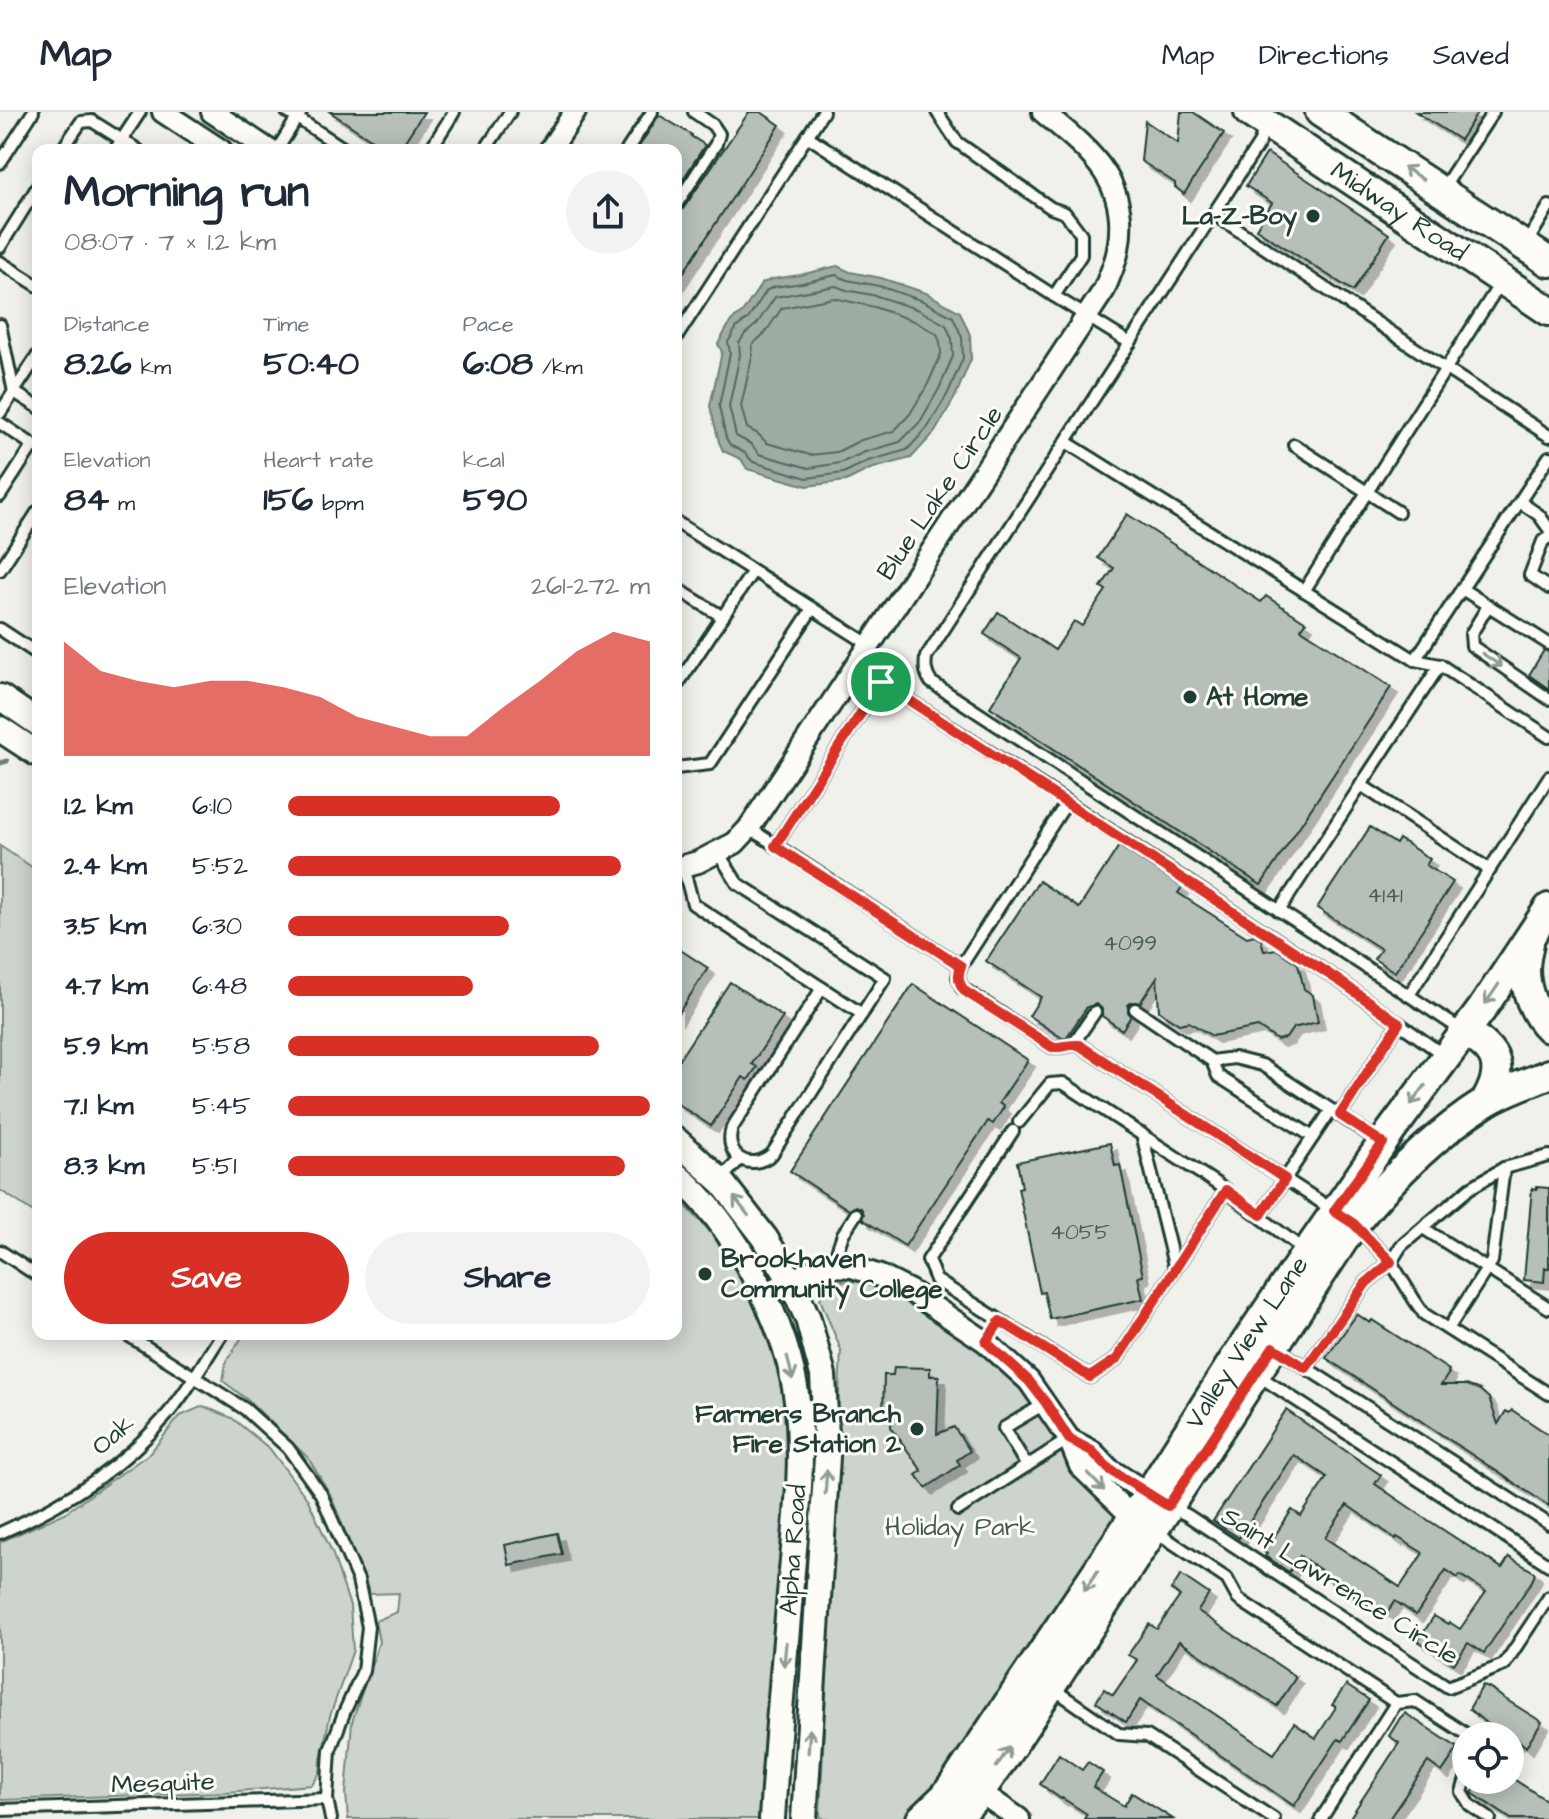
<!DOCTYPE html>
<meta charset="utf-8">
<style>
body{margin:0;font-family:"Architects Daughter",sans-serif;background:#f2f2f3;color:#1f2937;height:100vh;display:flex;flex-direction:column;font-size:30px;white-space:nowrap}
*{box-sizing:border-box;margin:0}
p{font-size:26px;color:#747a83}
.icon{flex:none;width:44px;height:44px;fill:none;stroke:currentColor;stroke-width:2;stroke-linecap:round;stroke-linejoin:round}
.map{position:relative;flex:1;overflow:hidden}
.details{position:absolute;left:32px;top:32px;width:650px;height:1196px;display:flex;flex-direction:column;background:#fff;border-radius:16px;box-shadow:0 4px 20px #0003}
.details>*{flex:none}
.buttons{position:absolute;left:1452px;top:1610px;display:grid;gap:16px}
.buttons a{display:grid;place-items:center;width:72px;height:72px;border-radius:50%;background:#fff;box-shadow:0 4px 20px #0003;font-size:40px}
.pin{position:absolute;display:grid;place-items:center;width:68px;height:68px;color:#fff;margin:-34px;border:4px solid #fff;border-radius:50%;box-shadow:0 2px 8px #0007}
.round{display:grid;place-items:center;flex:none;width:84px;height:84px;border-radius:42px;background:#f2f2f3}
.head{display:flex;align-items:center;justify-content:space-between;height:136px;padding:0 32px}
h1{font-size:44px;font-weight:700;line-height:60px}
.stats{display:grid;grid-template-columns:repeat(3,1fr);gap:12px;height:136px;padding:8px 32px}
.stats div{display:grid;align-content:center}
.stats b{font-size:34px;font-weight:700}
.stats small{font-size:22px;font-weight:400}
.stats p{font-size:22px}
.chart{height:224px;padding:16px 32px}
.chart p{display:flex;justify-content:space-between}
.chart svg{width:100%;height:144px;margin-top:8px;fill:#d93025;opacity:.7}
.action{display:flex;gap:16px;margin-top:auto;padding:16px 32px}
.action a{flex:1;height:92px;border-radius:48px;background:#d93025;color:#fff;font-size:32px;font-weight:700;line-height:92px;text-align:center}
.action a+a{background:#f2f2f3;color:#1f2937}
ul{padding:0 32px;list-style:none;font-size:26px}
li{display:grid;grid-template-columns:128px 96px 1fr;align-items:center;height:60px}
li i{height:20px;border-radius:10px;background:#d93025}
header{display:flex;align-items:center;gap:48px;box-sizing:border-box;height:112px;padding:0 40px;background:#fff;border-bottom:2px solid #e0e1e3}
header strong{font-size:38px}
nav{display:flex;gap:44px;margin-inline-start:auto;font-size:28px}
.map>svg:first-child{display:block}
.green{fill:#cdd3cd;stroke:#768880;stroke-width:2}
.water{fill:#9faca4;stroke:#6c8077;stroke-width:2}
.lines{fill:none;stroke-linecap:round;stroke-linejoin:round}
.shore{stroke:#526961;stroke-width:2}
.stream{stroke:#6c8077;stroke-width:5}
.building{fill:#b6bfb8;stroke:#1f3d34;stroke-width:2;fill-rule:evenodd;filter:url(#shadow)}
.service-casing{stroke:#1f3d34;stroke-width:16}
.minor-casing{stroke:#1f3d34;stroke-width:26}
.tertiary-casing{stroke:#1f3d34;stroke-width:30}
.secondary-casing{stroke:#1f3d34;stroke-width:34}
.service{stroke:#fdfcf7;stroke-width:10}
.minor{stroke:#fdfcf7;stroke-width:20}
.tertiary{stroke:#fdfcf7;stroke-width:24}
.secondary{stroke:#fdfcf7;stroke-width:28}
.oneway{stroke:#8e9c96}
.route-casing{stroke:#fff;stroke-width:16}
.route{stroke:#d93025;stroke-width:10}
.poi-dot{fill:#1f3d34;stroke:#fdfcf7;stroke-width:3}
.labels{text-anchor:middle;dominant-baseline:central;stroke-width:6;stroke-linejoin:round;paint-order:stroke}
.number-label{font-size:22px;fill:#455e55}
.street-label{font-size:26px;fill:#1f3d34;stroke:#fdfcf7}
.poi-label{font-size:26px;font-weight:bold;fill:#1f3d34;stroke:#fdfcf7;text-anchor:end}
.park-label{font-size:26px;fill:#425b53;stroke:#fdfcf7}
</style>
<header>
<strong>Map</strong>
<nav><a>Map</a><a>Directions</a><a>Saved</a></nav>
</header>
<div class="map">
<svg width="1549" height="1707" viewBox="0 0 1549 1707">
<defs>
<filter id="shadow"><feDropShadow dx="7" dy="7" stdDeviation="0" flood-color="#0004"/></filter>
</defs>
<rect width="100%" height="100%" fill="#f0f1eb"/>
<filter id="ink" filterUnits="userSpaceOnUse"><feTurbulence type="fractalNoise" baseFrequency=".0125" numOctaves="2"/><feDisplacementMap in="SourceGraphic" scale="16" xChannelSelector="R" yChannelSelector="G"/><feConvolveMatrix kernelMatrix="1 2 1 2 8 2 1 2 1" color-interpolation-filters="sRGB"/></filter>
<g filter="url(#ink)">
<g class="green">
<polygon points="0,734 38,759 38,1103 0,1078"/>
<polygon points="676,1084 732,1142 771,1228 792,1326 765,1627 761,1707 348,1707 346,1681 352,1610 379,1530 375,1509 397,1500 399,1481 370,1482 330,1382 308,1346 249,1289 223,1269 226,1250 244,1222 676,1222"/>
<polygon points="830,1169 877,1170 954,1217 1029,1280 1075,1360 1121,1403 937,1678 906,1707 824,1707 820,1704 841,1238 820,1187"/>
<polygon points="203,1294 232,1306 270,1337 308,1388 332,1440 350,1494 353,1538 330,1604 321,1647 320,1661 312,1673 227,1680 0,1688 0,1430 65,1401 150,1341 180,1304"/>
</g>
<polygon class="water" points="837,154 850,160 881,166 926,181 960,200 970,223 971,247 955,285 935,320 911,346 870,357 846,369 807,374 747,357 741,347 723,339 719,330 710,294 722,240 718,232 731,209 742,201 762,171 773,167 800,163"/>
<g class="lines">
<g class="shore">
<polygon points="836,163 847,168 879,174 923,189 953,205 962,225 963,246 948,281 928,315 907,338 868,349 843,361 807,366 753,350 745,341 730,333 726,326 719,294 730,241 728,230 737,215 748,207 767,178 774,175 802,171"/>
<polygon points="836,174 846,178 877,184 919,198 946,213 952,227 953,244 939,277 920,310 900,330 865,340 840,351 809,356 759,342 751,332 736,324 729,294 740,243 739,231 745,222 757,212 775,185"/>
<polygon points="834,186 874,195 914,209 937,222 940,230 941,242 928,272 910,302 894,319 861,328 837,340 810,343 767,331 758,322 747,316 741,294 752,245 752,233 765,221 782,196"/>
</g>
<polyline class="stream" points="0,651 7,649"/>
</g>
<g class="building">
<polygon points="330,0 424,0 399,38 387,38"/>
<polygon points="749,0 761,0 780,13 676,172 676,101 683,97"/>
<polygon points="1181,0 1193,0 1224,21 1184,82 1175,75 1175,71 1141,49 1145,9 1178,31"/>
<polygon points="1416,0 1478,0 1460,28"/>
<polygon points="659,3 692,23 691,24 705,33 676,78 676,38 637,38"/>
<polygon points="1267,41 1389,122 1353,179 1256,117 1272,91 1246,74"/>
<polygon points="1127,402 1261,490 1266,484 1306,510 1301,517 1391,575 1261,773 990,595 1021,546 984,522 998,500 1055,538 1074,509 1082,514 1106,478 1101,475 1114,456 1098,446"/>
<polygon points="1544,538 1549,540 1549,577 1529,563"/>
<polygon points="1370,715 1396,732 1399,727 1430,747 1426,753 1453,770 1395,860 1374,847 1381,837 1317,796"/>
<polygon points="1119,734 1182,775 1178,781 1247,825 1254,823 1261,827 1264,839 1276,837 1298,852 1304,877 1313,883 1318,910 1293,916 1286,926 1277,928 1258,915 1212,924 1189,910 1179,912 1159,899 1157,865 1140,891 1132,890 1128,893 1128,900 1131,904 1122,918 1102,904 1102,897 1096,892 1087,895 1066,926 1062,926 1029,904 1041,885 986,849 1039,769 1079,796"/>
<polygon points="676,835 708,856 676,905"/>
<polygon points="730,870 783,905 752,952 757,955 748,968 743,965 711,1014 676,991 676,952"/>
<polygon points="913,872 1028,948 999,991 1004,995 993,1012 988,1009 905,1134 862,1107 864,1102 861,1096 856,1094 849,1098 790,1059"/>
<polygon points="1110,1031 1115,1054 1120,1053 1143,1164 1138,1165 1143,1187 1050,1207 1044,1180 1040,1181 1018,1076 1022,1075 1017,1050"/>
<polygon points="1536,1075 1549,1076 1549,1156 1545,1156 1544,1170 1524,1168 1532,1076 1536,1077"/>
<polygon points="1357,1202 1370,1211 1372,1208 1449,1258 1448,1260 1449,1261 1441,1273 1466,1273 1480,1278 1489,1286 1498,1312 1506,1299 1509,1301 1512,1298 1549,1323 1549,1394 1326,1246"/>
<polygon points="894,1255 930,1256 930,1264 939,1264 937,1322 954,1315 970,1339 957,1348 960,1353 926,1376 916,1363 922,1359 891,1315 892,1305 883,1305 884,1263 893,1263"/>
<path d="M1286,1298L1381,1363L1375,1372L1428,1408L1502,1456L1509,1445L1534,1460L1535,1462L1532,1469L1484,1541L1468,1531L1454,1552L1418,1529L1434,1504L1448,1512L1449,1510L1460,1517L1486,1480L1460,1463L1458,1466L1446,1458L1416,1503L1395,1489L1387,1501L1380,1497L1378,1500L1346,1477L1345,1479L1324,1464L1326,1462L1300,1444L1289,1460L1265,1444L1267,1442L1264,1440L1292,1398L1301,1404L1327,1365L1294,1343L1239,1426L1213,1409ZM1347,1393L1396,1427L1397,1425L1423,1441L1400,1475L1325,1426Z"/>
<polygon points="557,1421 562,1442 509,1453 505,1433"/>
<polygon points="1181,1463 1209,1482 1198,1499 1296,1565 1277,1594 1179,1529 1157,1563 1274,1642 1294,1611 1316,1626 1336,1595 1332,1593 1346,1573 1369,1588 1342,1629 1338,1627 1294,1694 1140,1588 1126,1610 1096,1590 1104,1577 1113,1583 1137,1548 1128,1543 1149,1512 1157,1517 1180,1484 1171,1478"/>
<polygon points="1483,1573 1488,1576 1489,1575 1502,1585 1542,1610 1526,1635 1518,1628 1517,1630 1510,1624 1506,1624 1486,1611 1469,1597"/>
<polygon points="1405,1601 1458,1636 1442,1660 1428,1650 1389,1707 1349,1707 1399,1631 1389,1624 1400,1606"/>
<polygon points="1059,1642 1082,1658 1088,1650 1103,1660 1093,1675 1124,1694 1132,1681 1173,1707 1084,1707 1087,1702 1062,1686 1061,1687 1040,1672"/>
<polygon points="1481,1668 1515,1668 1549,1690 1549,1707 1511,1707 1472,1681"/>
</g>
<g class="lines">
<defs>
<g id="service">
<polyline points="301,0 297,6 346,38"/>
<polyline points="937,0 957,30 1051,96 1065,101 1081,122 1081,143 1054,184 1130,231"/>
<path d="M1264,16L1260,30L926,545C925,555 925,561 931,570L1463,919"/>
<polyline points="807,24 1054,184"/>
<polyline points="62,38 81,10 92,9 138,38"/>
<polyline points="115,38 140,0"/>
<polyline points="277,38 297,6 287,0"/>
<polyline points="430,38 454,0"/>
<polyline points="485,38 510,0"/>
<polyline points="627,38 652,0"/>
<polyline points="0,51 33,0"/>
<polyline points="1442,78 1493,0"/>
<polyline points="676,93 716,32 719,22 713,13 694,0"/>
<polyline points="1214,102 1446,257 1549,324"/>
<polyline points="1526,132 1549,94"/>
<polyline points="0,135 38,74"/>
<polyline points="0,150 38,174"/>
<polyline points="0,213 14,280 38,295"/>
<polyline points="676,226 823,0"/>
<polyline points="0,301 38,243"/>
<polyline points="0,311 36,335"/>
<polyline points="1066,330 1415,548 1440,553 1549,625"/>
<polyline points="1294,333 1398,400"/>
<polyline points="0,384 33,333"/>
<polyline points="1520,390 1539,403 1549,417"/>
<polyline points="676,410 870,533"/>
<polyline points="1549,425 1543,429 1530,463 1549,476"/>
<polyline points="0,458 38,399"/>
<polyline points="676,476 723,505"/>
<polyline points="1462,477 1549,532"/>
<polyline points="1304,479 1501,170"/>
<polyline points="1488,494 1471,522 1472,534 1549,587"/>
<polyline points="0,517 38,542"/>
<polyline points="1415,548 1549,345"/>
<path d="M856,554L1067,690L961,854L958,865L962,876L1052,935C1062,936 1069,932 1079,933L1333,1098"/>
<polyline points="676,575 753,459"/>
<polyline points="676,656 710,652 812,497"/>
<polyline points="1361,673 1440,553"/>
<polyline points="1067,690 1341,870 1445,944"/>
<polyline points="749,716 961,854"/>
<polyline points="775,734 881,570"/>
<path d="M718,740L737,771L885,866L772,1042C750,1061 723,1044 732,1016L822,876"/>
<polyline points="683,754 693,792 862,902"/>
<polyline points="1279,799 1361,673 1490,758"/>
<polyline points="1409,883 1549,665"/>
<polyline points="1135,897 1212,949 1234,946 1262,953 1381,1030"/>
<polyline points="1073,932 1095,900"/>
<polyline points="1212,949 1218,964 1313,1025"/>
<polyline points="1340,1003 1399,911"/>
<polyline points="1019,1010 1050,972 1063,971 1217,1072 1305,1139"/>
<polyline points="1013,1019 928,1148 936,1168 1090,1265 1117,1247 1226,1078"/>
<polyline points="1142,1022 1175,1157"/>
<polyline points="720,1068 740,1047"/>
<polyline points="1261,1103 1331,998"/>
<polyline points="1356,1114 1391,1150 1401,1134 1470,1076 1504,1056 1549,1044"/>
<polyline points="1423,1116 1549,1196"/>
<polyline points="0,1139 38,1164"/>
<polyline points="832,1154 843,1122 856,1102"/>
<polyline points="1448,1217 1492,1149 1504,1056"/>
<polyline points="126,1222 245,1297 288,1336 321,1382 358,1468 368,1515 363,1559 344,1601 330,1638 327,1687 331,1707"/>
<polyline points="1275,1236 1549,1412"/>
<polyline points="1306,1256 1366,1171 1391,1150 1415,1189 1424,1202 1549,1282"/>
<polyline points="1256,1262 1549,1453"/>
<polyline points="1027,1354 1004,1316 1046,1291"/>
<polyline points="1170,1395 1187,1403 1448,1575 1504,1553 1549,1485"/>
<polyline points="958,1398 1069,1327"/>
<polyline points="1155,1419 1227,1467 1238,1487 1396,1591 1415,1589 1469,1624"/>
<path d="M0,1421C62,1394 122,1356 166,1304C188,1279 204,1249 222,1222"/>
<polyline points="1052,1576 1119,1622 1147,1624 1274,1707"/>
<polyline points="1466,1667 1462,1680 1470,1693 1490,1707"/>
<polyline points="0,1698 327,1687"/>
<polyline points="1321,1707 1396,1591"/>
</g>
<g id="minor">
<polyline points="163,0 221,38"/>
<polyline points="212,0 269,38"/>
<polyline points="550,38 575,0"/>
<path d="M676,756L698,750L735,731L749,716L1104,178C1109,165 1116,151 1118,137C1131,70 1089,38 1043,0"/>
<polyline points="763,1183 809,1160 832,1154 852,1155 880,1164 910,1179 986,1230 1029,1269 1069,1327 1080,1354 1123,1396 1143,1411"/>
<polyline points="1069,1327 1092,1339 1109,1357 1158,1388"/>
<polyline points="970,1673 1019,1707"/>
</g>
<g id="tertiary">
<polyline points="0,585 38,611"/>
<polyline points="0,617 38,642"/>
<polyline points="676,1028 720,1068 765,1126 791,1169 808,1207 823,1263 827,1345 804,1707"/>
<path d="M676,1063C735,1111 788,1214 797,1289C804,1345 797,1403 792,1459C785,1541 777,1624 772,1707"/>
</g>
<g id="secondary">
<path id="s1" d="M1249,0L1549,199"/>
<polyline points="1320,0 1549,150"/>
<path d="M1529,831C1527,840 1525,849 1525,857C1525,878 1534,902 1549,916"/>
<path d="M1465,920C1498,938 1505,956 1486,989"/>
<path id="s2" d="M921,1707L945,1684L959,1665L1148,1383L1234,1248L1307,1140L1391,1019L1482,897L1549,796"/>
<path d="M956,1707L979,1681L1005,1644L1354,1112C1392,1065 1435,1022 1486,990C1505,978 1528,971 1549,962"/>
</g>
</defs>
<use href="#service" class="service-casing"/>
<use href="#minor" class="minor-casing"/>
<use href="#tertiary" class="tertiary-casing"/>
<use href="#secondary" class="secondary-casing"/>
<use href="#service" class="service"/>
<use href="#minor" class="minor"/>
<use href="#tertiary" class="tertiary"/>
<use href="#secondary" class="secondary"/>
</g>
<defs><path id="oneway-shaft" d="M-6 0H5M1.5-3L5.5 0L1.5 3" fill="none" stroke-width="1.6" stroke-linecap="round" stroke-linejoin="round" transform="scale(2)"/></defs>
<g class="oneway">
<use href="#oneway-shaft" transform="translate(1413 61) rotate(-147)"/>
<use href="#oneway-shaft" transform="translate(1492 548) rotate(34)"/>
<use href="#oneway-shaft" transform="translate(1492 882) rotate(124)"/>
<use href="#oneway-shaft" transform="translate(1418 983) rotate(127)"/>
<use href="#oneway-shaft" transform="translate(741 1094) rotate(-128)"/>
<use href="#oneway-shaft" transform="translate(790 1256) rotate(76)"/>
<use href="#oneway-shaft" transform="translate(826 1370) rotate(-86)"/>
<use href="#oneway-shaft" transform="translate(1096 1370) rotate(46)"/>
<use href="#oneway-shaft" transform="translate(1091 1469) rotate(124)"/>
<use href="#oneway-shaft" transform="translate(785 1542) rotate(95)"/>
<use href="#oneway-shaft" transform="translate(809 1629) rotate(-86)"/>
<use href="#oneway-shaft" transform="translate(1003 1645) rotate(-56)"/>
</g>
</g>
<g class="lines" filter="url(#ink)">
<defs>
<path id="route" d="M881,570L1341,870L1399,911L1340,1003L1383,1031L1334,1099L1354,1112L1391,1150L1366,1171L1306,1256L1273,1235L1168,1394L1109,1357L1092,1339L1069,1327L1046,1291L1029,1269L986,1230L1000,1209L1090,1265L1117,1247L1226,1078L1261,1103L1285,1067L1079,933C1069,932 1062,936 1052,935L966,880C958,872 957,864 961,854L775,734Z"/>
</defs>
<use href="#route" class="route-casing"/>
<use href="#route" class="route"/>
</g>
<g class="poi-dot">
<circle cx="1313" cy="104" r="8"/>
<circle cx="1190" cy="585" r="8"/>
<circle cx="705" cy="1162" r="8"/>
<circle cx="917" cy="1317" r="8"/>
</g>
<g class="labels">
<g class="number-label">
<text x="1385" y="783">4141</text>
<text x="1130" y="831">4099</text>
<text x="1080" y="1120">4055</text>
</g>
<g class="street-label">
<text stroke="none"><textPath href="#s1" startOffset="180">Midway Road</textPath></text>
<text transform="translate(940 381) rotate(-56)">Blue Lake Circle</text>
<text stroke="none"><textPath href="#s2" startOffset="578">Valley View Lane</textPath></text>
<text transform="translate(113 1323) rotate(-41)">Oak</text>
<text transform="translate(793 1438) rotate(-86)">Alpha Road</text>
<text transform="translate(1340 1474) rotate(32)">Saint Lawrence Circle</text>
<text transform="translate(163 1671) rotate(-2)">Mesquite</text>
</g>
<g class="poi-label">
<text x="1297" y="104">La-Z-Boy</text>
<text x="1206" y="585" text-anchor="start">At Home</text>
<text x="721" y="1147" text-anchor="start">Brookhaven<tspan x="721" dy="30">Community College</tspan></text>
<text x="901" y="1302">Farmers Branch<tspan x="901" dy="30">Fire Station 2</tspan></text>
</g>
<g class="park-label">
<text x="960" y="1415">Holiday Park</text>
</g>
</g>
</svg>
<div class="buttons">
<a><svg class="icon" aria-label="locate" viewBox="0 0 24 24"><circle cx="12" cy="12" r="6"/><path d="M12 2v4M12 18v4M2 12h4M18 12h4"/></svg></a>
</div>
<div class="pin" style="left:881px;top:570px;background:#1e9e55"><svg class="icon" aria-label="arrive" viewBox="0 0 24 24"><path d="M6 21V4h12l-3 4 3 4H6"/></svg></div>
<section class="details">
<div class="head"><div><h1>Morning run</h1><p>08:07 · 7 × 1.2 km</p></div><a class="round"><svg class="icon" aria-label="share" viewBox="0 0 24 24"><path d="M12 15V3M7 8l5-5 5 5M5 13v7h14v-7"/></svg></a></div>
<div class="stats">
<div><p>Distance</p><b>8.26<small> km</small></b></div>
<div><p>Time</p><b>50:40</b></div>
<div><p>Pace</p><b>6:08<small> /km</small></b></div>
</div>
<div class="stats">
<div><p>Elevation</p><b>84<small> m</small></b></div>
<div><p>Heart rate</p><b>156<small> bpm</small></b></div>
<div><p>kcal</p><b>590</b></div>
</div>
<div class="chart"><p><span>Elevation</span>261–272 m</p>
<svg viewBox="0 0 160 44" preserveAspectRatio="none"><path d="M0 44V9L10 18L20 21L30 23L40 21L50 21L60 23L70 26L80 32L90 35L100 38L110 38L120 29L130 21L140 12L150 6L160 9V44z"/></svg>
</div>
<ul>
<li><b>1.2 km</b>6:10<i style="width:75%"></i></li>
<li><b>2.4 km</b>5:52<i style="width:92%"></i></li>
<li><b>3.5 km</b>6:30<i style="width:61%"></i></li>
<li><b>4.7 km</b>6:48<i style="width:51%"></i></li>
<li><b>5.9 km</b>5:58<i style="width:86%"></i></li>
<li><b>7.1 km</b>5:45<i style="width:100%"></i></li>
<li><b>8.3 km</b>5:51<i style="width:93%"></i></li>
</ul>
<div class="action"><a>Save</a><a>Share</a></div>
</section>
</div>
